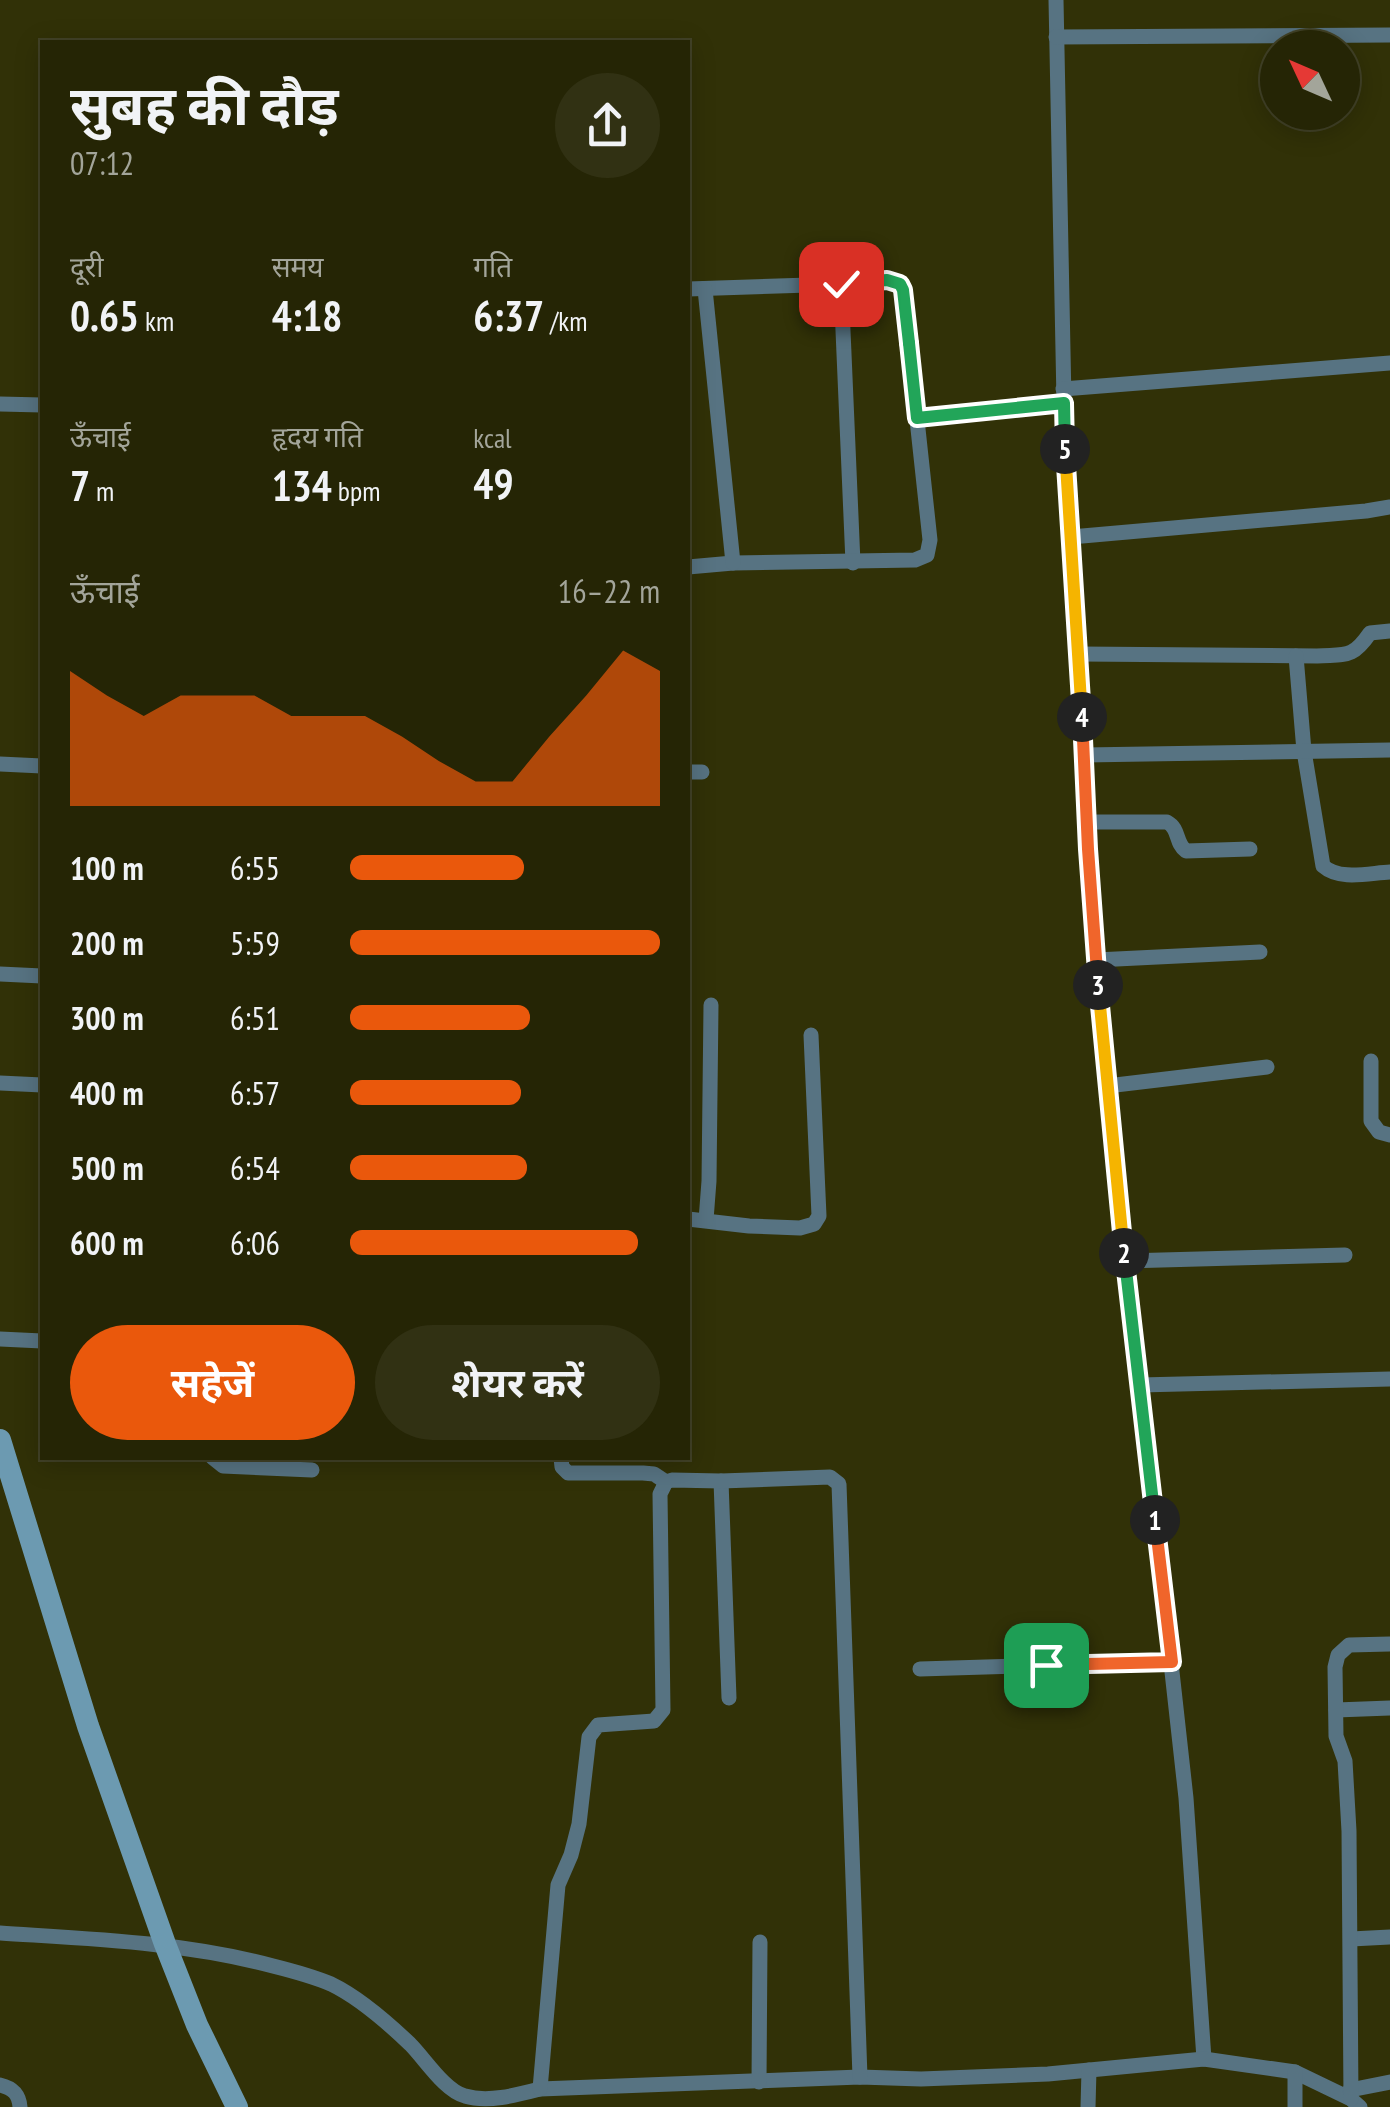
<!DOCTYPE html>
<html lang="hi">
<meta charset="utf-8">
<style>
body{margin:0;font-family:"PT Sans Narrow","Noto Sans Devanagari",sans-serif;background:#313113;color:#f1f3f6;height:100vh;display:flex;flex-direction:column;font-size:38px;white-space:nowrap}
*{box-sizing:border-box;margin:0}
p{font-size:32px;color:#a3a59a}
.icon{flex:none;width:55px;height:55px;fill:none;stroke:currentColor;stroke-width:2;stroke-linecap:round;stroke-linejoin:round}
.map{position:relative;flex:1;overflow:hidden}
.side{position:absolute;left:40px;top:40px;width:650px;height:1420px;display:flex;flex-direction:column;background:#252505;border-radius:0px;box-shadow:0 5px 25px #0003,0 0 0 2px #424227}
.side>*{flex:none}
.needle{width:65px;rotate:314deg}
.controls{position:absolute;left:1260px;top:30px;display:grid;gap:20px}
.controls a{display:grid;place-items:center;width:100px;height:100px;border-radius:50%;background:#252505;box-shadow:0 5px 25px #0003,0 0 0 2px #424227;font-size:50px}
.pin{position:absolute;display:grid;place-items:center;width:85px;height:85px;color:#fff;margin:-42px;border-radius:20px;box-shadow:0 5px 15px #0006}
.km{position:absolute;width:50px;height:50px;margin:-25px;border-radius:50%;background:#222;color:#fff;font-size:28px;line-height:50px;text-align:center}
.round{display:grid;place-items:center;flex:none;width:105px;height:105px;border-radius:52px;background:#313113}
.overview{display:flex;align-items:center;justify-content:space-between;height:170px;padding:0 30px}
h1{font-size:55px;font-weight:700;line-height:75px}
.stats{display:grid;grid-template-columns:repeat(3,1fr);gap:15px;height:170px;padding:10px 30px}
.stats div{display:grid;align-content:center}
.stats b{font-size:42px;font-weight:700}
.stats small{font-size:28px;font-weight:400}
.stats p{font-size:28px}
.chart{height:280px;padding:20px 30px}
.chart p{display:flex;justify-content:space-between}
.chart svg{width:100%;height:180px;margin-top:10px;fill:#ea580c;opacity:.7}
.button{display:flex;gap:20px;margin-top:auto;padding:20px 30px}
.button a{flex:1;height:115px;border-radius:60px;background:#ea580c;color:#fff;font-size:40px;font-weight:700;line-height:115px;text-align:center}
.button a+a{background:#313113;color:#f1f3f6}
ul{padding:0 30px;list-style:none;font-size:32px}
li{display:grid;grid-template-columns:160px 120px 1fr;align-items:center;height:75px}
li i{height:25px;border-radius:12px;background:#ea580c}
.map>svg:first-child{display:block}
.lines{fill:none;stroke-linecap:round;stroke-linejoin:round}
.street{stroke:#577382;stroke-width:15}
.secondary{stroke:#6c9ab1;stroke-width:22}
.split-1-casing{stroke:#fff;stroke-width:20}
.split-2-casing{stroke:#fff;stroke-width:20}
.split-3-casing{stroke:#fff;stroke-width:20}
.split-4-casing{stroke:#fff;stroke-width:20}
.split-5-casing{stroke:#fff;stroke-width:20}
.split-6-casing{stroke:#fff;stroke-width:20}
.split-7-casing{stroke:#fff;stroke-width:20}
.split-1{stroke:#f0652b;stroke-width:12}
.split-2{stroke:#22a559;stroke-width:12}
.split-3{stroke:#f5b400;stroke-width:12}
.split-4{stroke:#f0652b;stroke-width:12}
.split-5{stroke:#f5b400;stroke-width:12}
.split-6{stroke:#22a559;stroke-width:12}
.split-7{stroke:#22a559;stroke-width:12}
</style>
<div class="map">
<svg width="1390" height="2107" viewBox="0 0 1390 2107">
<rect width="100%" height="100%" fill="#313107"/>
<g class="lines">
<g class="street">
<polyline points="1056,0 1065,451 1079,654 1088,849 1107,1086 1186,1798 1204,2059"/>
<polyline points="1056,37 1390,35"/>
<polyline points="841,284 853,563"/>
<polyline points="688,289 841,284 887,280 900,284 903,290 930,540 927,555 915,560 733,563 688,567"/>
<polyline points="705,289 733,563"/>
<polyline points="1063,389 1390,363"/>
<polyline points="0,404 42,405"/>
<polyline points="917,418 1064,403"/>
<polyline points="1071,537 1366,511 1390,507"/>
<path d="M1079,654L1317,656C1346,654 1352,659 1370,633L1390,631"/>
<path d="M1296,656L1304,751L1323,866C1340,881 1369,873 1390,872"/>
<polyline points="1084,755 1390,750"/>
<polyline points="0,764 42,766"/>
<polyline points="688,772 702,772"/>
<path d="M1087,822H1167C1180,829 1175,843 1186,851L1250,849"/>
<polyline points="1096,960 1260,952"/>
<polyline points="0,974 42,976"/>
<polyline points="1371,1061 1371,1121 1379,1132 1390,1135"/>
<polyline points="0,1083 42,1085"/>
<polyline points="1107,1086 1267,1067"/>
<polyline points="688,1219 749,1226 800,1228 814,1224 819,1216 811,1035"/>
<polyline points="706,1220 709,1181 711,1005"/>
<polyline points="1125,1261 1345,1255"/>
<polyline points="0,1339 42,1341"/>
<polyline points="1140,1385 1390,1379"/>
<polyline points="213,1458 223,1466 312,1470"/>
<polyline points="561,1458 562,1467 568,1473 643,1473 654,1474 666,1482"/>
<polyline points="721,1481 729,1698"/>
<polyline points="920,1669 1172,1661"/>
<polyline points="1336,1710 1390,1708"/>
<path d="M0,1933C92,1939 183,1942 273,1966C293,1971 312,1976 331,1984C360,1998 387,2022 410,2044C425,2059 445,2091 465,2096C488,2103 517,2095 540,2089L860,2077L921,2079L1048,2074L1204,2059L1295,2072L1351,2099L1360,2107"/>
<polyline points="1351,1939 1390,1937"/>
<polyline points="1295,2072 1295,2107"/>
<polyline points="759,2082 760,1942"/>
<path d="M0,2085C13,2088 19,2094 20,2107"/>
<polyline points="540,2089 558,1885 571,1855 579,1824 589,1737 598,1725 654,1721 663,1710 660,1494 666,1482 672,1480 721,1481 830,1477 839,1484 860,2077"/>
<polyline points="1350,2090 1390,2082"/>
<polyline points="1351,2099 1349,1831 1345,1761 1336,1736 1335,1667 1338,1655 1349,1645 1390,1644"/>
<polyline points="1088,2107 1089,2070"/>
</g>
<polyline class="secondary" points="0,1440 88,1726 165,1944 197,2025 237,2107"/>
</g>
<g class="lines">
<defs>
<polyline id="split-1" points="1046,1665 1172,1662 1155,1520"/>
<polyline id="split-2" points="1124,1253 1155,1520"/>
<polyline id="split-3" points="1098,985 1124,1253"/>
<polyline id="split-4" points="1082,717 1088,849 1098,985"/>
<polyline id="split-5" points="1065,449 1082,717"/>
<polyline id="split-6" points="909,343 917,418 1064,403 1065,449"/>
<polyline id="split-7" points="841,284 887,280 900,284 903,290 909,343"/>
</defs>
<use href="#split-1" class="split-1-casing"/>
<use href="#split-2" class="split-2-casing"/>
<use href="#split-3" class="split-3-casing"/>
<use href="#split-4" class="split-4-casing"/>
<use href="#split-5" class="split-5-casing"/>
<use href="#split-6" class="split-6-casing"/>
<use href="#split-7" class="split-7-casing"/>
<use href="#split-1" class="split-1"/>
<use href="#split-2" class="split-2"/>
<use href="#split-3" class="split-3"/>
<use href="#split-4" class="split-4"/>
<use href="#split-5" class="split-5"/>
<use href="#split-6" class="split-6"/>
<use href="#split-7" class="split-7"/>
</g>
</svg>
<div class="controls">
<a><svg class="needle" viewBox="-14 -14 28 28"><path d="M0-13l5 13h-10z" fill="#e53935"/><path d="M0 13l5-13h-10z" fill="#a3a59a"/></svg></a>
</div>
<div class="pin" style="left:1046px;top:1665px;background:#1e9e55"><svg class="icon" aria-label="arrive" viewBox="0 0 24 24"><path d="M6 21V4h12l-3 4 3 4H6"/></svg></div>
<div class="pin" style="left:841px;top:284px;background:#d93025"><svg class="icon" aria-label="check" viewBox="0 0 24 24"><path d="M5 12l5 5 9-10"/></svg></div>
<b class="km" style="left:1155px;top:1520px">1</b>
<b class="km" style="left:1124px;top:1253px">2</b>
<b class="km" style="left:1098px;top:985px">3</b>
<b class="km" style="left:1082px;top:717px">4</b>
<b class="km" style="left:1065px;top:449px">5</b>
<section class="side">
<div class="overview"><div><h1>सुबह की दौड़</h1><p>07:12</p></div><a class="round"><svg class="icon" aria-label="share" viewBox="0 0 24 24"><path d="M12 15V3M7 8l5-5 5 5M5 13v7h14v-7"/></svg></a></div>
<div class="stats">
<div><p>दूरी</p><b>0.65<small> km</small></b></div>
<div><p>समय</p><b>4:18</b></div>
<div><p>गति</p><b>6:37<small> /km</small></b></div>
</div>
<div class="stats">
<div><p>ऊँचाई</p><b>7<small> m</small></b></div>
<div><p>हृदय गति</p><b>134<small> bpm</small></b></div>
<div><p>kcal</p><b>49</b></div>
</div>
<div class="chart"><p><span>ऊँचाई</span>16–22 m</p>
<svg viewBox="0 0 160 44" preserveAspectRatio="none"><path d="M0 44V11L10 17L20 22L30 17L40 17L50 17L60 22L70 22L80 22L90 27L100 33L110 38L120 38L130 27L140 17L150 6L160 11V44z"/></svg>
</div>
<ul>
<li><b>100 m</b>6:55<i style="width:56%"></i></li>
<li><b>200 m</b>5:59<i style="width:100%"></i></li>
<li><b>300 m</b>6:51<i style="width:58%"></i></li>
<li><b>400 m</b>6:57<i style="width:55%"></i></li>
<li><b>500 m</b>6:54<i style="width:57%"></i></li>
<li><b>600 m</b>6:06<i style="width:93%"></i></li>
</ul>
<div class="button"><a>सहेजें</a><a>शेयर करें</a></div>
</section>
</div>
